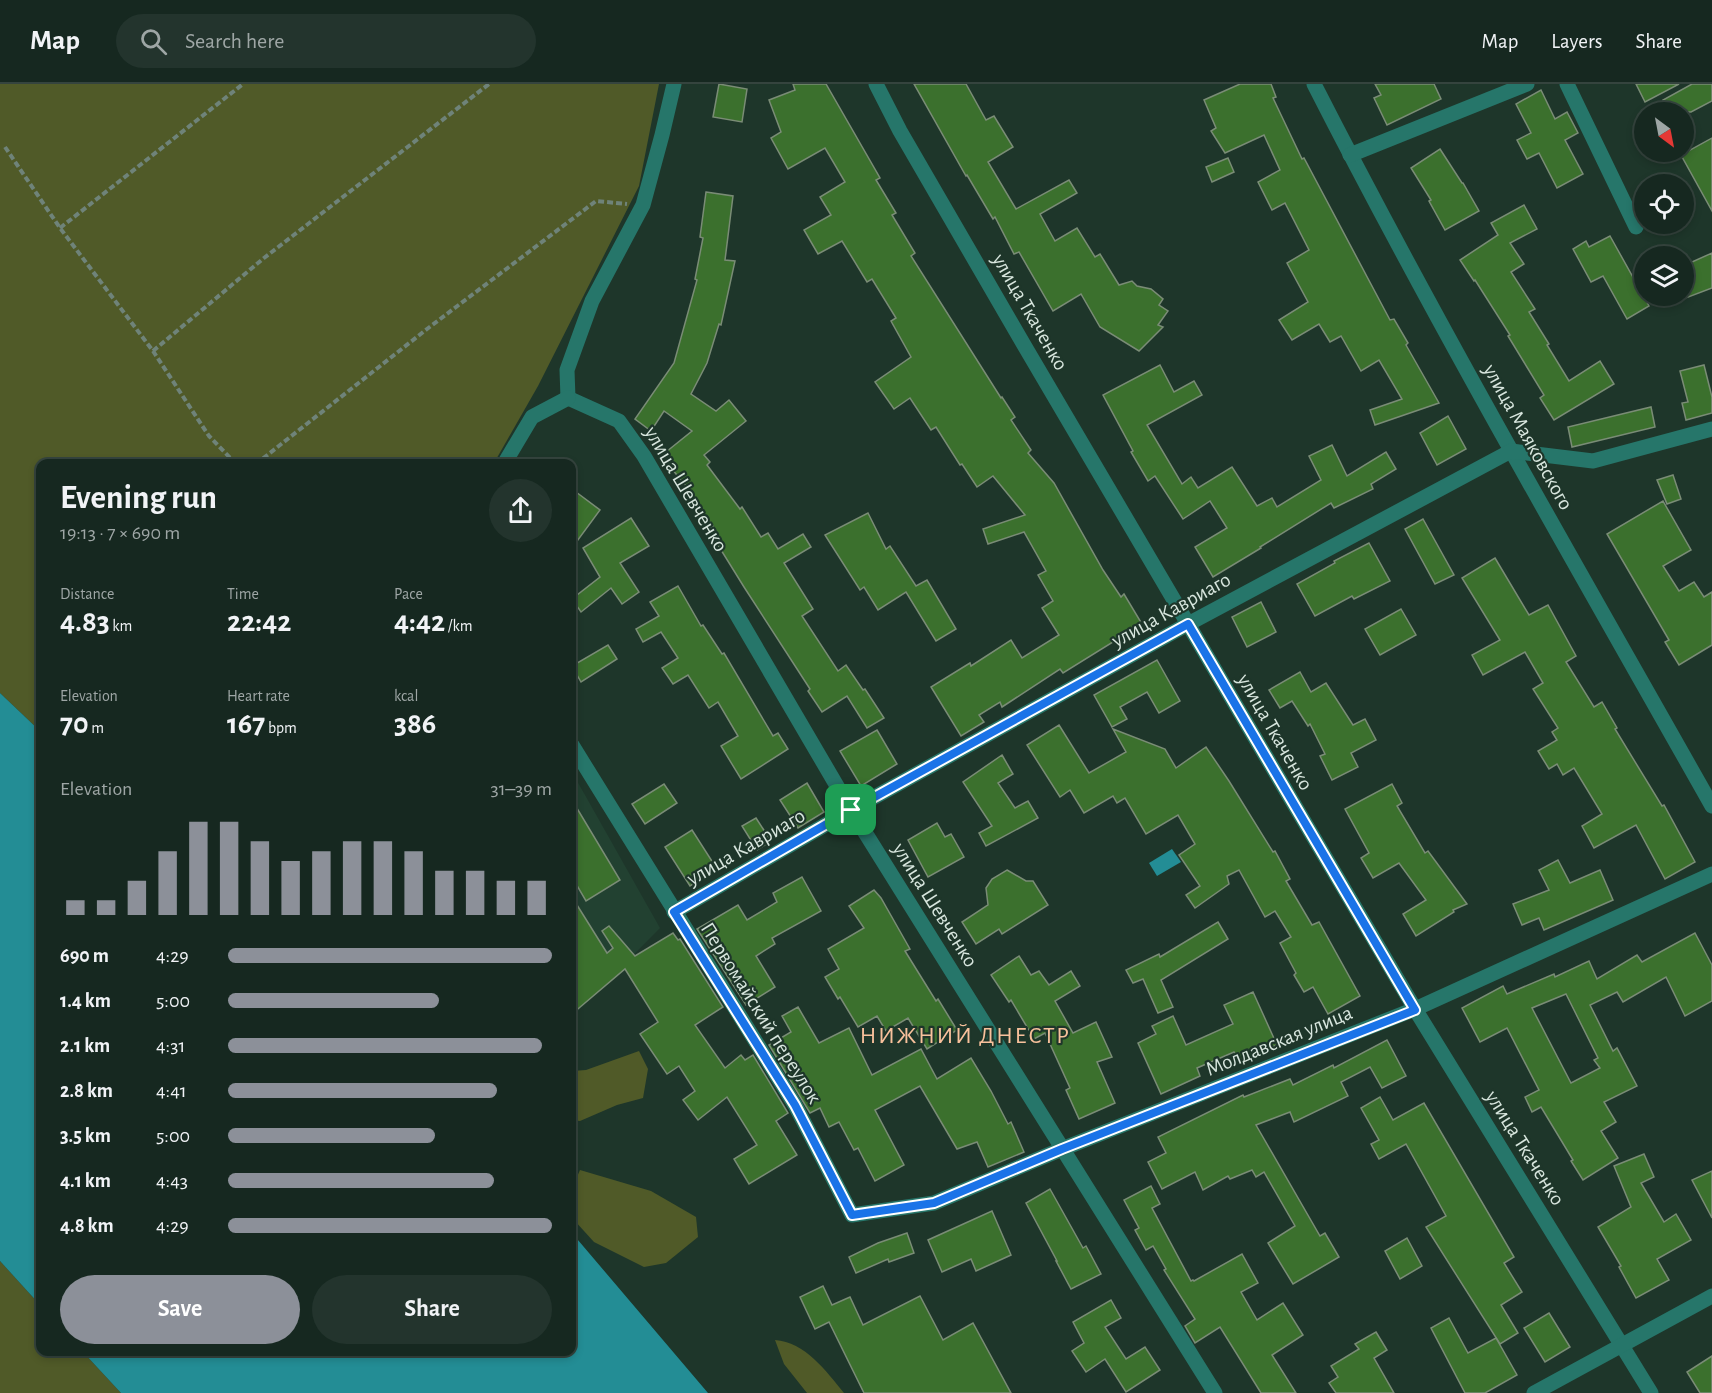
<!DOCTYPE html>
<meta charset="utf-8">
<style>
body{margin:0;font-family:"Alegreya Sans",sans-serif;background:#23342d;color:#f1f3f6;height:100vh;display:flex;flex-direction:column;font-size:22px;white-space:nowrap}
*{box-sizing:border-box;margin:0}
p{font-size:20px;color:#9ea6a5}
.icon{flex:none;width:33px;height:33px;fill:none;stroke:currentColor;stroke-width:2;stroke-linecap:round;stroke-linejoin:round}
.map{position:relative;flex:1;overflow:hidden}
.panel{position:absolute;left:36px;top:375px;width:540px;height:897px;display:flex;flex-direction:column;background:#162820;border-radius:12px;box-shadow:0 3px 9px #0003,0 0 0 2px #35443e}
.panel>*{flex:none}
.needle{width:39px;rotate:148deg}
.controls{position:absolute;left:1634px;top:18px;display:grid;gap:12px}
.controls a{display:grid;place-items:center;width:60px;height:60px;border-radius:50%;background:#162820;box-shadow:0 3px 9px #0003,0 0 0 2px #35443e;font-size:30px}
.pin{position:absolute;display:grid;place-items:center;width:51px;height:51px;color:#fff;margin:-26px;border-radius:12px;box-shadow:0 3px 9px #0006}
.round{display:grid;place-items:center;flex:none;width:63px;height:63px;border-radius:32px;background:#23342d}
.head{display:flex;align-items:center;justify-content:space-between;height:102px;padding:0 24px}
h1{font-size:33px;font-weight:700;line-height:45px}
.stats{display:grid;grid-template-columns:repeat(3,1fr);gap:9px;height:102px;padding:6px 24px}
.stats div{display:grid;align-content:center}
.stats b{font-size:30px;font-weight:700}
.stats small{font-size:16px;font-weight:400}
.stats p{font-size:16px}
.chart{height:168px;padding:12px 24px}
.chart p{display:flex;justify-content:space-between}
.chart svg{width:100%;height:108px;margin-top:6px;stroke:#8c9099;stroke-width:6}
.cta{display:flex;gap:12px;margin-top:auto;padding:12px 24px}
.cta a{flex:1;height:69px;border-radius:36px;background:#8c9099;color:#fff;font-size:24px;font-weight:700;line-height:69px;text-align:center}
.cta a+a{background:#23342d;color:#f1f3f6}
ul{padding:0 24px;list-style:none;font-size:20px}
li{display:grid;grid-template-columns:96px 72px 1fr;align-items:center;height:45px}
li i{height:15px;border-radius:8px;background:#8c9099}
header{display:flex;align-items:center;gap:36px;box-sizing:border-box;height:84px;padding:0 30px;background:#162820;border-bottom:2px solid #35443e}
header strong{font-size:28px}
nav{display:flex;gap:33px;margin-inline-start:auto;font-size:21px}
.search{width:420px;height:54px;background:#23342d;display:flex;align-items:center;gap:15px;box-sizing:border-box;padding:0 21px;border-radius:33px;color:#9ea6a5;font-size:22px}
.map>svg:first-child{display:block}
.built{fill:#224131}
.green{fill:#505a28}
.water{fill:#238d95}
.building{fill:#3b702d;stroke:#7a8c76;stroke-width:1.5;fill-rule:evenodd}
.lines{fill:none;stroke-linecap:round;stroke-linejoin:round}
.path{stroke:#6f8379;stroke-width:4;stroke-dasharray:6 3;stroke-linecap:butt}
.minor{stroke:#26766a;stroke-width:15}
.route-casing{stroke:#fff;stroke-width:12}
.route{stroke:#1a73e8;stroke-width:8}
.labels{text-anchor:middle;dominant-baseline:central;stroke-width:4.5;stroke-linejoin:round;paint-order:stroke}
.street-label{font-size:21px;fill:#d8e6de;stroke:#1e362a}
.quarter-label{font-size:24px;letter-spacing:1.5px;fill:#f8c19c;stroke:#1e362a}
</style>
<header>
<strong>Map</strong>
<div class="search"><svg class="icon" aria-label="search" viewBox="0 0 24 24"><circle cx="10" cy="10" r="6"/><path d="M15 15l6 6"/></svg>Search here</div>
<nav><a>Map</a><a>Layers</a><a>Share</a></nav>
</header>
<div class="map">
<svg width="1712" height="1309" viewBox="0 0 1712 1309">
<rect width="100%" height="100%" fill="#1e362a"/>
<polygon class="built" points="572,688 660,844 572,933"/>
<g class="green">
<polygon points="0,0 659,0 639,102 538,302 494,379 40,380 40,647 0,609"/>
<polygon points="639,967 648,985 643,1014 617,1021 580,1037 572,1036 572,987 586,986"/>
<polygon points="580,1086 651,1107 696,1133 698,1153 666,1179 644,1183 594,1158 574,1136 572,1124 572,1104"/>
<polygon points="0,1177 40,1221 40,1268 83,1268 121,1309 0,1309"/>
<path d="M775,1256C805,1258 826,1287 844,1309H807L784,1280Z"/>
</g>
<g class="water">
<polygon points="0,609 40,647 40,1221 0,1177"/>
<polygon points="1172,765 1181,778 1157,792 1149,779"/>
<polygon points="572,1149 708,1309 121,1309 83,1268 572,1268"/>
</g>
<g class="building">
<polygon points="719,0 747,5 742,38 713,33"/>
<polygon points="793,0 826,0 880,94 876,96 896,129 892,131 915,169 911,172 1001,314 1002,313 1015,333 1011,336 1031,366 1028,369 1054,399 1103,486 1121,513 1124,510 1142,540 1063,589 1060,585 1002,623 1000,618 979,631 984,638 961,652 931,603 970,579 971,582 1011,556 1022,574 1059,551 1042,524 1053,517 1038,491 1046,487 1024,448 988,460 983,445 1025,431 993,392 977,403 962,380 960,381 936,343 931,346 910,314 894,325 875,298 911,273 891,237 896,234 872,195 867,198 842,157 818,170 804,146 831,131 820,113 845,98 825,64 788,85 771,54 781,48 769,16 795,6"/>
<polygon points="914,0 966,0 986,36 994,32 1013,63 988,78 1016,125 1069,96 1077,109 1040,130 1055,157 1077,144 1095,173 1100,170 1119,201 1132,197 1137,202 1151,205 1163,215 1159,221 1168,227 1158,241 1163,243 1139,267 1100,243 1081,210 1053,227 1019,168 1014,170 995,133 993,135 967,91 966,92"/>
<polygon points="1240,0 1271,0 1276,13 1273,14 1302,75 1304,74 1390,236 1394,235 1408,259 1406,261 1439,319 1375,341 1370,326 1402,315 1379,276 1361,287 1341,252 1330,258 1319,240 1292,256 1279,236 1308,218 1287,179 1309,166 1285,119 1272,126 1258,98 1280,86 1264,51 1225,69 1211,47 1216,44 1204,16"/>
<polygon points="1375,0 1434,0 1441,15 1387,41 1374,14 1381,11"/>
<polygon points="1636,0 1679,0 1645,18"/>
<polygon points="1692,0 1712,0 1712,17 1691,28 1669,28 1663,16"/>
<polygon points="1541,6 1555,35 1567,28 1578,49 1565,56 1583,90 1557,104 1539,69 1527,75 1517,56 1531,49 1516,20"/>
<polygon points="1712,54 1712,127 1681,71"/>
<polygon points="1440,65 1462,99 1463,99 1479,127 1445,146 1429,117 1431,116 1411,84"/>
<polygon points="1228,74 1234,88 1212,98 1206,83"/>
<polygon points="706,108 733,112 725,176 735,177 721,241 719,240 707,279 691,310 716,327 729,316 746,337 704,371 710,378 707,381 740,425 742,423 761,453 768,449 778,465 803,450 811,463 784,479 813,525 802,532 838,587 846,581 863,606 865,605 884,634 867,644 847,612 822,628 808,607 810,605 744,503 708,445 713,442 685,405 687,403 661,372 692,347 664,327 651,347 635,335 674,279 697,196 695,195 703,154 700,153"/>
<polygon points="1524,121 1537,145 1510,159 1524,180 1511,188 1535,225 1529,228 1549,260 1547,261 1569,297 1600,277 1614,300 1554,336 1540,314 1544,311 1508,252 1510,251 1475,196 1474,197 1460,176 1498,151 1491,139"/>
<polygon points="1610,152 1649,222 1627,235 1603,192 1591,198 1573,165 1586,157 1589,163"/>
<polygon points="1712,169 1712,204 1683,215 1683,182"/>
<polygon points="1160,281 1174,308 1194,297 1202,311 1147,341 1182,400 1191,393 1198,404 1232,383 1257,422 1272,414 1277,423 1321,396 1309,372 1332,361 1347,392 1386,368 1396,385 1371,400 1373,405 1334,424 1331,419 1260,463 1261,464 1213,493 1195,463 1227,444 1210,417 1183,435 1155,392 1148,397 1131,368 1133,367 1103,311"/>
<polygon points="1704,281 1712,313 1712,329 1686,336 1682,319 1688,318 1680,287"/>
<polygon points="1651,323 1655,343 1572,363 1568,343"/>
<polygon points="1448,332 1466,365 1437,381 1420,349"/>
<polygon points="1673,391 1681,415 1667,420 1657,396"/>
<polygon points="572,405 600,426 572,464"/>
<polygon points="1663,417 1691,466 1663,482 1679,507 1694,498 1704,513 1712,508 1712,561 1679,581 1665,558 1669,556 1607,450"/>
<polygon points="868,429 886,465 890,462 916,502 927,496 956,545 936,557 906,508 878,526 864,503 860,506 825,451"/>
<polygon points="631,434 649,462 620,479 639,508 622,520 611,504 581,528 572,515 600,493 583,464"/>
<polygon points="1423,435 1454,491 1435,500 1405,445"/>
<polygon points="1369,459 1390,497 1354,515 1352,512 1315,532 1297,500 1335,479 1334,477"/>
<polygon points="1495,474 1529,531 1548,521 1576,572 1566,578 1594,623 1602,618 1617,644 1615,645 1662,722 1664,721 1695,778 1665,795 1636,741 1594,764 1582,742 1602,730 1574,684 1563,691 1557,680 1549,685 1538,667 1557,656 1552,648 1558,644 1533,605 1543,599 1525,568 1483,591 1472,571 1500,556 1462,494"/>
<polygon points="678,502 701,542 703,541 722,570 724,569 773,652 778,649 788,665 741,695 721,662 738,652 718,618 709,624 688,591 673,600 662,584 678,574 661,548 643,558 636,545 659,532 650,518"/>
<polygon points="1261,518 1276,548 1247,563 1232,533"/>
<polygon points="1401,525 1416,551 1380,571 1365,545"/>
<polygon points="608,561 617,575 581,598 572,582"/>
<polygon points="1157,576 1180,617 1159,629 1147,608 1120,623 1127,635 1112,643 1094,611"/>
<polygon points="1300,588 1311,608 1326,599 1353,641 1365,635 1376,656 1351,669 1358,683 1332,696 1320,672 1325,670 1310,640 1308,642 1292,617 1280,624 1269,606"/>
<polygon points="1059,641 1089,689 1126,668 1113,645 1165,665 1176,684 1206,663 1229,697 1273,768 1275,767 1290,795 1286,797 1312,841 1319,838 1360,912 1328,930 1313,903 1304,908 1294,891 1296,889 1280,859 1291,853 1275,827 1265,833 1239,786 1227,792 1229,800 1195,824 1186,811 1200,802 1179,771 1195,760 1178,731 1146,750 1125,714 1117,719 1113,712 1084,729 1070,706 1060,713 1027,661"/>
<polygon points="877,646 897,680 861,702 840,667"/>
<polygon points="1002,671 1013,690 998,699 1015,724 1028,717 1038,734 986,762 979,749 992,742 963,698"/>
<polygon points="807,699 824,728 798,744 780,716"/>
<polygon points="664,700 677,719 645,740 632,720"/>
<polygon points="1392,700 1402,719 1397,722 1425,769 1428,767 1467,820 1453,826 1454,828 1416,852 1403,830 1426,816 1399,779 1373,794 1361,774 1369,769 1345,725"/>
<polygon points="572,716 620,796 586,817 572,793"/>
<polygon points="756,734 771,757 757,766 742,742"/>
<polygon points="937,739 945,753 951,750 964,773 928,793 908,756"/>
<polygon points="692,746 717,785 690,802 665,763"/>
<polygon points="1558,776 1570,799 1600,786 1613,816 1544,846 1539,834 1522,841 1513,820 1549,806 1539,786"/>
<polygon points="1007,786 1026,797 1033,797 1048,821 1002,850 999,845 976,860 962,838 988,821 986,804 992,795"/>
<polygon points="802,793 821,827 772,854 775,860 756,872 775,903 746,921 697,845 738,821 747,836 777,818 773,809"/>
<polygon points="874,806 881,814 910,865 905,867 936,917 938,915 957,946 927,965 908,934 886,947 877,932 858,943 840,913 838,915 825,893 839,885 828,865 864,844 849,822"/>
<polygon points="572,813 607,869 613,864 602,847 609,842 635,872 673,849 678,856 680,855 723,923 695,941 725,984 741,971 745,976 753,971 788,1029 776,1037 797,1071 749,1100 734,1075 757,1061 727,1013 698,1036 683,1016 695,1007 679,982 667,990 640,950 658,938 625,885 572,930"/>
<polygon points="1218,838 1228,855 1161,896 1173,923 1158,929 1143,895 1133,899 1126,886 1159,870 1160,873"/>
<path d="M1695,849L1712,881V917L1685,932L1666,893L1623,918L1617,908L1590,921L1613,967L1617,964L1637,1002L1604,1018L1616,1038L1601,1047L1618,1074L1583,1096L1571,1077L1573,1076L1541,1023L1532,1028L1525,1013L1539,1006L1507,944L1480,958L1462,924L1503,902L1507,910L1554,890L1555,893L1589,877L1597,895L1637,871L1642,878ZM1566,910L1598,974L1594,976L1600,984L1571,999L1532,924Z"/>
<polygon points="1019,872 1031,891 1039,887 1049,901 1071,887 1080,902 1055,917 1073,949 1096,938 1112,973 1097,978 1115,1019 1079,1035 1066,1006 1070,1004 1045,949 1034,955 1011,916 1009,918 991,891"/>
<polygon points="1253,908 1277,961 1239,978 1234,968 1197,984 1200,992 1161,1010 1138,959 1156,950 1152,942 1173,932 1186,961 1233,940 1224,921"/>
<polygon points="798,923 819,959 849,944 872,991 921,965 937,995 971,974 991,1007 1008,1040 1011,1038 1024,1068 988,1083 977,1058 957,1065 920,1002 875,1026 904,1081 875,1097 858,1064 854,1066 839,1038 829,1043 820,1024 810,1029 769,961 791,948 782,932"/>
<polygon points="1387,956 1406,992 1382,1004 1370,983 1341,998 1348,1012 1294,1038 1290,1028 1256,1041 1320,1152 1325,1149 1339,1173 1293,1200 1268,1159 1295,1142 1264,1088 1256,1093 1252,1086 1230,1095 1228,1092 1203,1106 1195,1088 1162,1105 1148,1078 1166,1069 1158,1053 1243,1011 1244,1013 1290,995 1293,1001 1333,981 1334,984"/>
<polygon points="1380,1013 1393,1036 1424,1019 1514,1173 1504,1179 1522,1208 1501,1221 1518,1249 1500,1260 1426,1143 1446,1132 1406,1060 1379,1075 1371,1060 1379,1056 1361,1024"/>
<polygon points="1644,1070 1654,1093 1641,1099 1664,1138 1676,1130 1691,1156 1657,1175 1669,1196 1636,1214 1619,1183 1621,1182 1598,1143 1631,1123 1614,1082"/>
<polygon points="1712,1087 1712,1134 1692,1096"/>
<polygon points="1151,1102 1160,1120 1152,1124 1191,1197 1193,1196 1194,1197 1242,1170 1258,1199 1241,1208 1257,1236 1283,1219 1303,1251 1272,1271 1296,1309 1261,1309 1220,1243 1195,1259 1185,1242 1195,1235 1164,1186 1166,1185 1153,1162 1146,1166 1135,1146 1139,1144 1124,1116"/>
<polygon points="1050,1105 1083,1164 1086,1162 1101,1190 1071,1205 1056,1177 1057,1177 1026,1119"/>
<polygon points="992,1127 1011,1171 976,1187 971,1175 942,1188 928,1156"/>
<polygon points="907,1149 914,1169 889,1178 888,1175 856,1189 849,1173 878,1159"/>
<polygon points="1407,1154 1422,1182 1400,1195 1385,1167"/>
<polygon points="823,1202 832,1221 850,1213 863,1241 920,1212 943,1256 973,1239 1011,1309 864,1309 829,1238 815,1245 800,1213"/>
<polygon points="1111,1216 1121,1234 1105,1243 1126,1275 1145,1263 1160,1286 1126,1308 1105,1275 1086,1288 1072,1267 1084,1259 1073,1238"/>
<polygon points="1549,1229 1570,1263 1545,1278 1524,1244"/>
<polygon points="1449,1234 1468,1269 1496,1254 1517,1291 1485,1309 1465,1309 1431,1244"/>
<polygon points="1376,1248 1387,1266 1374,1274 1394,1309 1336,1309 1329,1299 1338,1293 1331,1282 1359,1265 1355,1260"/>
<polygon points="1712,1272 1712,1309 1700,1309 1687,1288"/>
</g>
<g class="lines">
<g class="path">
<polyline points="5,63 60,144 153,267 209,352 236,380"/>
<polyline points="60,144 243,0"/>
<polyline points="153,267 264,174 489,0"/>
<polyline points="256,380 427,245 596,117 627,120"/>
</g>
<g class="minor">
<polyline points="876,0 900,47 1024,261 1298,727 1415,925 1651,1309"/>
<path d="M1314,0C1439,245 1577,483 1712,722"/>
<polyline points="1567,0 1636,143"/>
<polyline points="1350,71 1527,0"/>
<polyline points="568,314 619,337 644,372 851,726 1215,1309"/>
<polyline points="568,314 567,286 592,217 643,121 662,51 674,0"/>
<polyline points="504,380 532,333 568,314"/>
<polyline points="572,661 795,1021 852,1131 934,1119 1062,1065 1415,925 1712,790"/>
<polyline points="674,828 851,726 1188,540 1511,367 1593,377 1712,345"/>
<polyline points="1534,1309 1712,1212"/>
</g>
</g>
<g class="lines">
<defs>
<polygon id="route" points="1188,540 1415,926 1062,1065 934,1119 852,1131 795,1021 674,828 851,726"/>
</defs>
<use href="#route" class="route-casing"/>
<use href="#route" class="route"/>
</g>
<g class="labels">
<g class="street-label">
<text transform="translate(1030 228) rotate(60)">улица Ткаченко</text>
<text transform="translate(1528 353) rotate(61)">улица Маяковского</text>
<text transform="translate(686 405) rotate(59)">улица Шевченко</text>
<text transform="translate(1171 526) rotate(-29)">улица Кавриаго</text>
<text transform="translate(1275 648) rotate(60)">улица Ткаченко</text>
<text transform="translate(746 763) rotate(-30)">улица Кавриаго</text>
<text transform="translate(935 821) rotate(58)">улица Шевченко</text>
<text transform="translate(761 929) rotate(58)">Первомайский переулок</text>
<text transform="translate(1279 957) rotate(-22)">Молдавская улица</text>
<text transform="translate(1525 1064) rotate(58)">улица Ткаченко</text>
</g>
<g class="quarter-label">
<text x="965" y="952">НИЖНИЙ ДНЕСТР</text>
</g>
</g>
</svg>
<div class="controls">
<a><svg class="needle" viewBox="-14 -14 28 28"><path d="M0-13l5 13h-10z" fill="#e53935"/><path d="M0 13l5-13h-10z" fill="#9ea6a5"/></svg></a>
<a><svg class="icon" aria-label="locate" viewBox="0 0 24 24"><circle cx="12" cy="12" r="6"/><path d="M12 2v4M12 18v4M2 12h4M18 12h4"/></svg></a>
<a><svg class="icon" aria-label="layers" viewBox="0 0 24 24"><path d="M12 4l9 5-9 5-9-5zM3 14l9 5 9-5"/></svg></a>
</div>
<div class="pin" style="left:851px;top:726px;background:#1e9e55"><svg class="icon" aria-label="arrive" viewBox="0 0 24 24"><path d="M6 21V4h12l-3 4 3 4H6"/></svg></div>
<section class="panel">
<div class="head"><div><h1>Evening run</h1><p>19:13 · 7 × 690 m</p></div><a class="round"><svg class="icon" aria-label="share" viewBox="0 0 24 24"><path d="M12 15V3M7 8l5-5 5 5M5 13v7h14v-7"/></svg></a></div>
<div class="stats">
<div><p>Distance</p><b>4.83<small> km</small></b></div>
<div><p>Time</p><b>22:42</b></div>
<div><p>Pace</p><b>4:42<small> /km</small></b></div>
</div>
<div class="stats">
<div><p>Elevation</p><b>70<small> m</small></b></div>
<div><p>Heart rate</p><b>167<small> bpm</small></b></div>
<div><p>kcal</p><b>386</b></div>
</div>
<div class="chart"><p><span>Elevation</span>31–39 m</p>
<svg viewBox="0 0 160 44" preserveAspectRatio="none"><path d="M5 44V38M15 44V38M25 44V30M35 44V18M45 44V6M55 44V6M65 44V14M75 44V22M85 44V18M95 44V14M105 44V14M115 44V18M125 44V26M135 44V26M145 44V30M155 44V30"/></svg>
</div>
<ul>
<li><b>690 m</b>4:29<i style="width:100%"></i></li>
<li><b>1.4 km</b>5:00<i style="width:65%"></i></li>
<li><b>2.1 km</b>4:31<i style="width:97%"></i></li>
<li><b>2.8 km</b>4:41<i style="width:83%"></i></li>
<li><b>3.5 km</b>5:00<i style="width:64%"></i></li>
<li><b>4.1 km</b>4:43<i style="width:82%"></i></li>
<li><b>4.8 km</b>4:29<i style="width:100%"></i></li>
</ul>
<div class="cta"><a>Save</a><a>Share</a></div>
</section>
</div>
